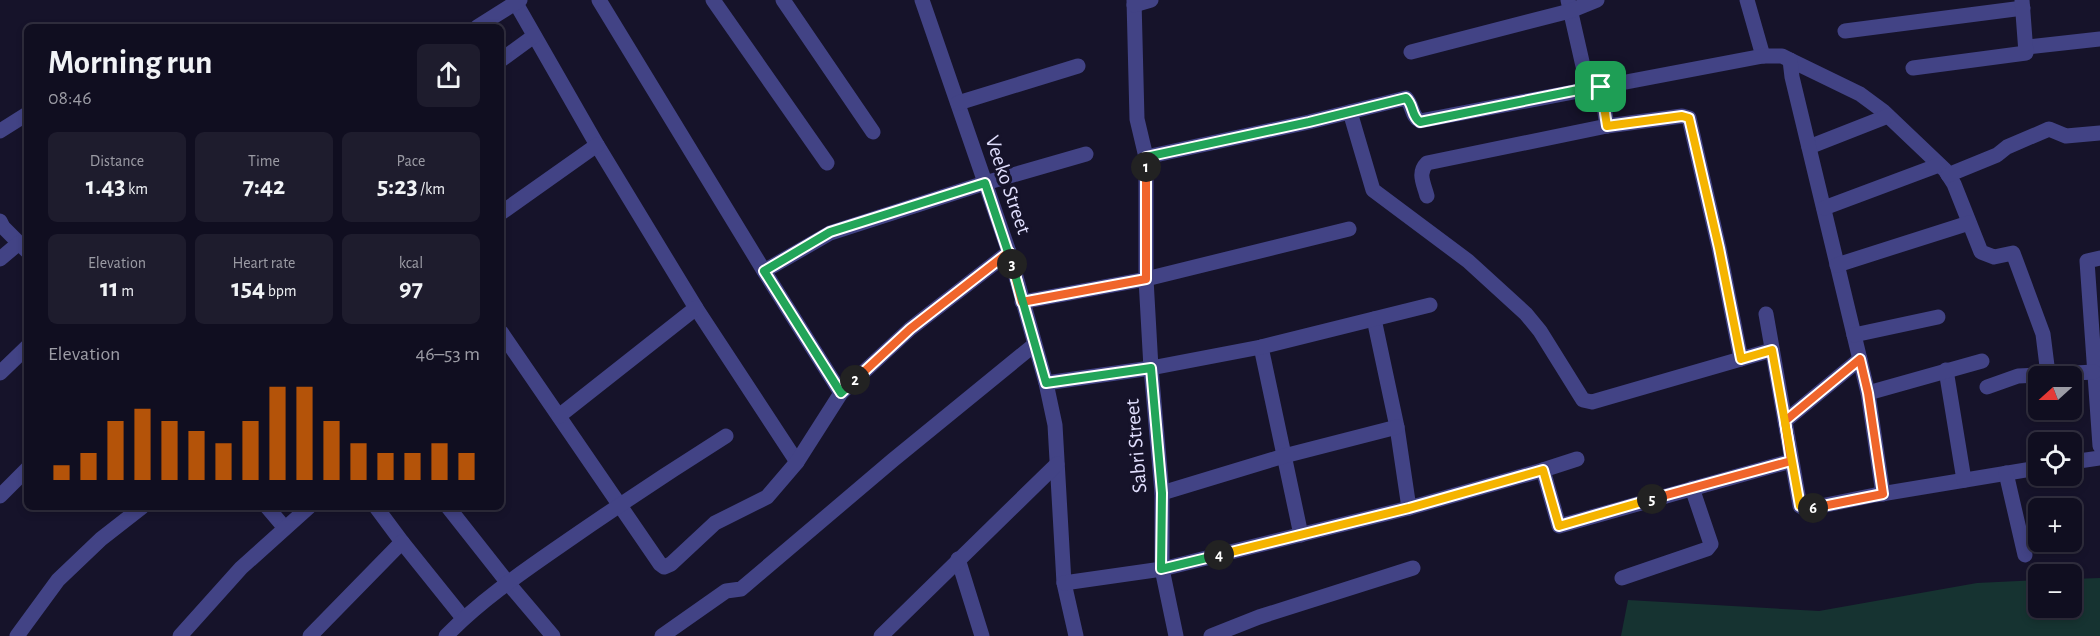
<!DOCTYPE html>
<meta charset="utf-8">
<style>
body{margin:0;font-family:"Alegreya Sans",sans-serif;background:#1e1c2d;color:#f1f3f6;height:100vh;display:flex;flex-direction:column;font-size:22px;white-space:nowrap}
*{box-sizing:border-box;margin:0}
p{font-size:20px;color:#9c9ca5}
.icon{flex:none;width:33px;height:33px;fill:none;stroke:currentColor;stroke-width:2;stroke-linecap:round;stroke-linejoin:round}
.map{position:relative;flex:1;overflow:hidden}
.side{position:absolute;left:24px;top:24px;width:480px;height:486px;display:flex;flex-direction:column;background:#100e20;border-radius:9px;box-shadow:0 3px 9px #0003,0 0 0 2px #302e3e}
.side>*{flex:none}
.needle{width:39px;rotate:249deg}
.fabs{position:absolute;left:2028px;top:366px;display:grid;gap:12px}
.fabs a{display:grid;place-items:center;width:54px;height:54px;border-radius:9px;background:#100e20;box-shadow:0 3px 9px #0003,0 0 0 2px #302e3e;font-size:30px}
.pin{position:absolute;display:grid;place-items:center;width:51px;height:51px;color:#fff;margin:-26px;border-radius:12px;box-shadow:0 3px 9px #0006}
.km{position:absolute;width:30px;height:30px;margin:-15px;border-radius:50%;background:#222;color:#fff;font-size:16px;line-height:30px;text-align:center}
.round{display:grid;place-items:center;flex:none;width:63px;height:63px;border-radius:9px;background:#1e1c2d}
.overview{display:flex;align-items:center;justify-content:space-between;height:102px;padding:0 24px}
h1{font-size:33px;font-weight:600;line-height:45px}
.figures{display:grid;grid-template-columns:repeat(3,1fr);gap:9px;height:102px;padding:6px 24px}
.figures div{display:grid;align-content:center;border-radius:9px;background:#1e1c2d;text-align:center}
.figures b{font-size:26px;font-weight:600}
.figures small{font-size:16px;font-weight:400}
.figures p{font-size:16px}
.chart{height:168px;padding:12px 24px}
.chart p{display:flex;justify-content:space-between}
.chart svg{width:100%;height:108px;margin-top:6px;stroke:#b45309;stroke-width:6}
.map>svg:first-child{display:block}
.green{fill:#163331}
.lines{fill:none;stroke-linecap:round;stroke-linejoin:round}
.minor{stroke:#424385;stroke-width:15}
.split-1-casing{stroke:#fff;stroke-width:12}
.split-2-casing{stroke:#fff;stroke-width:12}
.split-3-casing{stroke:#fff;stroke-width:12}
.split-4-casing{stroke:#fff;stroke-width:12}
.split-5-casing{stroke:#fff;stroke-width:12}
.split-6-casing{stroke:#fff;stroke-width:12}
.split-7-casing{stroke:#fff;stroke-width:12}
.split-1{stroke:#22a559;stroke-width:8}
.split-2{stroke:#f0652b;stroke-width:8}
.split-3{stroke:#22a559;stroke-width:8}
.split-4{stroke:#22a559;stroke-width:8}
.split-5{stroke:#f5b400;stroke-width:8}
.split-6{stroke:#f0652b;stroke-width:8}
.split-7{stroke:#f5b400;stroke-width:8}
.labels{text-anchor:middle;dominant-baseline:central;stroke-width:6;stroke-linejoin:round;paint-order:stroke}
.street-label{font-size:21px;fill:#e0defd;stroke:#16132a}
</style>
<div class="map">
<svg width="2100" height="636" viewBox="0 0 2100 636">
<rect width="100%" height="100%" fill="#16132a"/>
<polygon class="green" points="2100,578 2100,636 1621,636 1628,600 1819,611 1977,583 2038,580 2038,608 2072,608 2072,579"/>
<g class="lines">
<g class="minor">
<polyline points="514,0 597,145 696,308 797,462"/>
<polyline points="599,0 764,271 841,393"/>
<polyline points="713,0 827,163"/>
<polyline points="783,0 873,132"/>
<polyline points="922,0 1009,252 1046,383 1055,425 1064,583 1076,636"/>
<polyline points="1134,0 1137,119 1146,157 1146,279 1151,368 1162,493 1162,569 1176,636"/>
<polyline points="1568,0 1588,88"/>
<polyline points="1747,0 1763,56"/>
<polyline points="1134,5 1151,0"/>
<polyline points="477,27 520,0"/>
<polyline points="1845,31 2023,8"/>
<polyline points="2027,47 2100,39"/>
<polyline points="1411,52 1570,11 1597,0"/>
<polyline points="501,60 534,36"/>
<polyline points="1790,60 1860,94 1883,111 1945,170 1954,184 1981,252 1994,257 2013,253 2043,334 2048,374"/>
<polyline points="1913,68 2026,53 2022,0"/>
<polyline points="1601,87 1607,126"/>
<polyline points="958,103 1078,66"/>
<polyline points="1350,112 1373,190 1468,261 1526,314 1540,331 1583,400 1592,402 1772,350"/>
<polyline points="0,131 27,114"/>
<polyline points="1809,147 1888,116"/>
<path d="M1146,157L1309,122L1406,98C1413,105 1411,116 1420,121L1763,56H1782L1790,60L1792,77L1868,393L1883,494"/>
<polyline points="1948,175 1997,155 2007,147 2049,129 2066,136 2100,133"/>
<path d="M1427,196C1424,184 1417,173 1427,163L1607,126L1682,116L1689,118L1719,248L1741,359"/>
<polyline points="1824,208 1939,165"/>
<polyline points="501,213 597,145"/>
<polyline points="0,221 3,227 27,251"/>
<polyline points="2100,258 2087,261 2100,446"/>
<polyline points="0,259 19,243"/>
<polyline points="1837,265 1969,223"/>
<polyline points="764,271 830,233 985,183 1086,154"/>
<polyline points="1022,302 1146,279 1349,229"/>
<polyline points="1766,314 1800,506 1806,509 1875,495 2038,468"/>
<polyline points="1374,319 1397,427 1409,508"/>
<polyline points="501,332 660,564 664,567 671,564 715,523 767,497 797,462 841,393 910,329 1009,252"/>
<polyline points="1854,335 1938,317"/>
<polyline points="1261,347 1301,535"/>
<polyline points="1946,370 1964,480"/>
<polyline points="0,373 27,347"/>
<polyline points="1046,383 1151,368 1261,347 1430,305"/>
<polyline points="1987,387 2018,376 2094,372"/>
<polyline points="1868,393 1982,361"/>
<polyline points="559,416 696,308"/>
<polyline points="1785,421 1860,359"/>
<polyline points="2072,462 2100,458"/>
<polyline points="1543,470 1577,459"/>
<polyline points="2006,473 2025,555"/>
<polyline points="1162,493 1284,456 1397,427"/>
<polyline points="0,496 27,469"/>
<polyline points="267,507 284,527"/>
<polyline points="376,507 402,542"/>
<polyline points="448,507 508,583 553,636"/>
<polyline points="958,559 982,636"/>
<polyline points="1622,578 1707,549 1711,544 1692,488"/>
<polyline points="1064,583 1162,569 1409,508 1543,470 1559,526 1791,461"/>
<polyline points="17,636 58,580 101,539 142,507"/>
<polyline points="180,636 241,568 309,507"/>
<polyline points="310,636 402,542 463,618"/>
<path d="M446,636C479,602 518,575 557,548C613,509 669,472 726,436"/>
<polyline points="662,636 726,591 741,589 893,460 1034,345"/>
<polyline points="881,636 1057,464"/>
<polyline points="1211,636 1259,617 1413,568"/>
</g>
</g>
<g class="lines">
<defs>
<path id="split-1" d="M1146,167V157L1309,122L1406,98C1414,105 1411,116 1420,122L1588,88L1601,87"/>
<polyline id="split-2" points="855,380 910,329 1009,252 1022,302 1146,279 1146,167"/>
<polyline id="split-3" points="855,380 841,393 764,271 830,232 985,183 1012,264"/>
<polyline id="split-4" points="1012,264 1046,383 1151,368 1162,493 1161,569 1219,555"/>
<polyline id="split-5" points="1219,555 1409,508 1543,470 1559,526 1652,499"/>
<polyline id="split-6" points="1652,499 1791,461 1785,421 1860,359 1868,393 1883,494 1813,508"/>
<polyline id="split-7" points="1601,87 1607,126 1682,116 1689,118 1719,248 1741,359 1772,350 1800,506 1806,509 1813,508"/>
</defs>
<use href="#split-1" class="split-1-casing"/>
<use href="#split-2" class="split-2-casing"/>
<use href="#split-3" class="split-3-casing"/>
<use href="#split-4" class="split-4-casing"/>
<use href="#split-5" class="split-5-casing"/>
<use href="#split-6" class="split-6-casing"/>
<use href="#split-7" class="split-7-casing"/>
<use href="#split-1" class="split-1"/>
<use href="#split-2" class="split-2"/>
<use href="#split-3" class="split-3"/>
<use href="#split-4" class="split-4"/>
<use href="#split-5" class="split-5"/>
<use href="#split-6" class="split-6"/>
<use href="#split-7" class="split-7"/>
</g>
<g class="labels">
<g class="street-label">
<text transform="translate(1008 185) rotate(71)">Veeko Street</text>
<text transform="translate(1136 446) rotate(-95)">Sabri Street</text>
</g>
</g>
</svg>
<div class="fabs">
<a><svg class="needle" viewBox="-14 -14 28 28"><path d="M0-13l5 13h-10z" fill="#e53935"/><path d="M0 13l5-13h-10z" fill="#9c9ca5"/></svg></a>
<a><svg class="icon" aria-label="locate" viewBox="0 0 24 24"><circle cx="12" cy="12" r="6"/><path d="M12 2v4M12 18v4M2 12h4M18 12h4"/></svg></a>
<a>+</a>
<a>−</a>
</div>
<div class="pin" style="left:1601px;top:87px;background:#1e9e55"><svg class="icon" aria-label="arrive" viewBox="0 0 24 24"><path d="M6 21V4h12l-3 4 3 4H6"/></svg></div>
<b class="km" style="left:1146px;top:167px">1</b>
<b class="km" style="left:855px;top:380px">2</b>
<b class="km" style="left:1012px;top:264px">3</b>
<b class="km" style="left:1219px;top:555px">4</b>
<b class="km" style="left:1652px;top:499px">5</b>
<b class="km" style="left:1813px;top:508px">6</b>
<section class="side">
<div class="overview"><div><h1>Morning run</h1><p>08:46</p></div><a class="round"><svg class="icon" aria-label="share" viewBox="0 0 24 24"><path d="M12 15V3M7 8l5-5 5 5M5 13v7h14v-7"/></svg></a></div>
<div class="figures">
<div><p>Distance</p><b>1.43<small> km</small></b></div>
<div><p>Time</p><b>7:42</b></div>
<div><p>Pace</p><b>5:23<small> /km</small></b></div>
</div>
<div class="figures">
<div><p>Elevation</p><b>11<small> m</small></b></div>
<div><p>Heart rate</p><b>154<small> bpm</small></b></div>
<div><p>kcal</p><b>97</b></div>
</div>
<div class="chart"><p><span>Elevation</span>46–53 m</p>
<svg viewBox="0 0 160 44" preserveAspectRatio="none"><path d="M5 44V38M15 44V33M25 44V20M35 44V15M45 44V20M55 44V24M65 44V29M75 44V20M85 44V6M95 44V6M105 44V20M115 44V29M125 44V33M135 44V33M145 44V29M155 44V33"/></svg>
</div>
</section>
</div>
